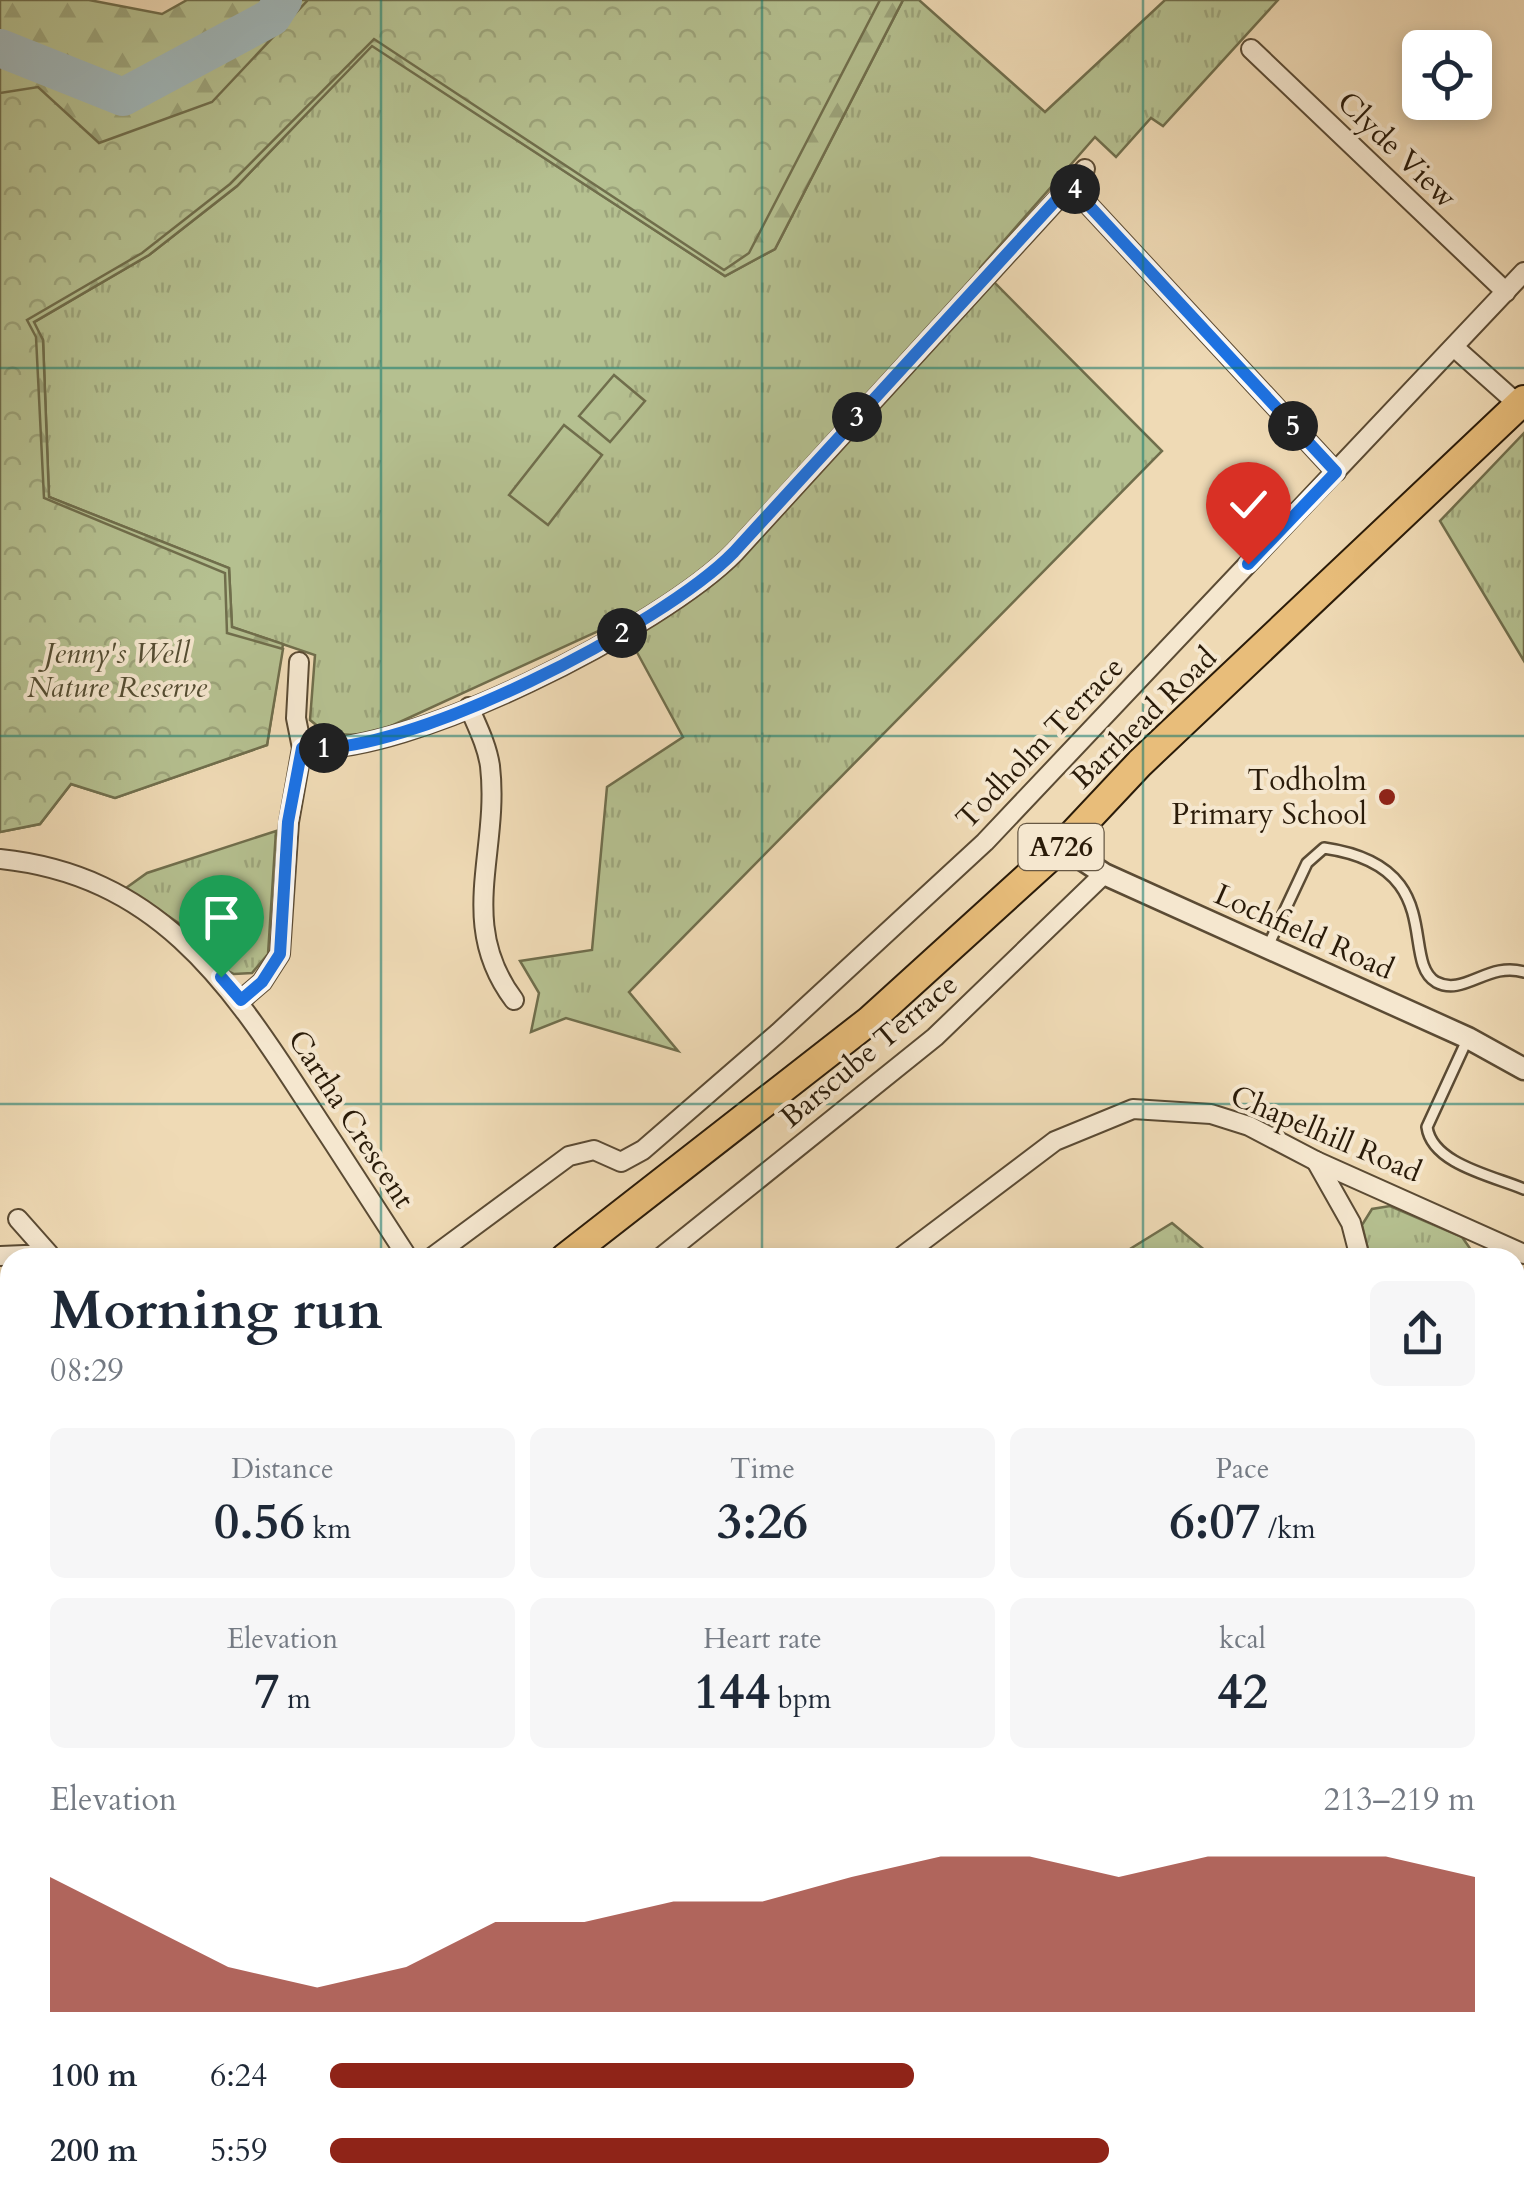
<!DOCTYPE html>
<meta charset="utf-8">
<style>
body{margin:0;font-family:Cardo,serif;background:#f6f6f7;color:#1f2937;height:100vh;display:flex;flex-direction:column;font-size:38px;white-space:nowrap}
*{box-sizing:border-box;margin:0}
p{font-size:32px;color:#747a83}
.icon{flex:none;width:55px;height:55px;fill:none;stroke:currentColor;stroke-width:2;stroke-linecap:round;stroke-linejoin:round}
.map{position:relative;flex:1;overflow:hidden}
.side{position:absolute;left:0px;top:1248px;width:1525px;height:962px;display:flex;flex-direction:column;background:#fff;border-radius:30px 30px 0 0;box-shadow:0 5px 15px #0003}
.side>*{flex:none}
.tools{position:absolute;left:1402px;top:30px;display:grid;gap:20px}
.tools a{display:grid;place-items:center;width:90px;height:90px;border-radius:15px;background:#fff;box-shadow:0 5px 15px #0003;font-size:50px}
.pin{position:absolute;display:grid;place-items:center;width:85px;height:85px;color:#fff;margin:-102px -42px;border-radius:50% 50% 50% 0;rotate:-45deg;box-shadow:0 0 10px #0007}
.pin .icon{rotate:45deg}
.km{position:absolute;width:50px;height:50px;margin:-25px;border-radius:50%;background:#222;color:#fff;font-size:28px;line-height:50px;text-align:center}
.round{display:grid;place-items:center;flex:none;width:105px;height:105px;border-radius:15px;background:#f6f6f7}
.head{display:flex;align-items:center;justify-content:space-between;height:170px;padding:0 50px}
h1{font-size:55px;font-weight:800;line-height:75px}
.figures{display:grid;grid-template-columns:repeat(3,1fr);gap:15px;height:170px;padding:10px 50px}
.figures div{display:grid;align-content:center;border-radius:15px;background:#f6f6f7;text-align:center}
.figures b{font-size:50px;font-weight:800}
.figures small{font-size:28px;font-weight:400}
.figures p{font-size:28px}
.chart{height:280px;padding:20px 50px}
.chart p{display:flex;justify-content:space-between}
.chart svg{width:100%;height:180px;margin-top:10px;fill:#8f2418;opacity:.7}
ul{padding:0 50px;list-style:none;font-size:32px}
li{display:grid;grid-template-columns:160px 120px 1fr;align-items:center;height:75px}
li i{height:25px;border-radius:12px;background:#8f2418}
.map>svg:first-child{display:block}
.grass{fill:url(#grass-tufts);stroke:#706e4c;stroke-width:2.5}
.forest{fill:url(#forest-firs);stroke:#706e4c;stroke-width:2.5}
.park{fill:url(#park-crowns);stroke:#706e4c;stroke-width:2.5}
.garden{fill:#b5c090;stroke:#706e4c;stroke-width:2.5}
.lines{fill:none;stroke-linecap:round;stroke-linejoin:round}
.river{stroke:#a0b7ba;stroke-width:38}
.service-casing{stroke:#5b4b34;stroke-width:14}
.minor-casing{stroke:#5b4b34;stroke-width:22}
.tertiary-casing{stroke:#5b4b34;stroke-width:25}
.primary-casing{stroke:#2a1b09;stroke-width:32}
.service{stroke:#f5e7cf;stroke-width:9}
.minor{stroke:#f5e7cf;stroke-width:18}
.tertiary{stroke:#f5e7cf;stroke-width:20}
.primary{stroke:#e8bd7a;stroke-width:28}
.route-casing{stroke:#fff;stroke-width:20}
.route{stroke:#1a73e8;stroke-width:12}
.grid{fill:none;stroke:#0f766e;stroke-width:2.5;stroke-opacity:0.55}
.poi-dot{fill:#8f2418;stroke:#f5e7cf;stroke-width:4}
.labels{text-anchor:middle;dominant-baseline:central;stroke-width:8;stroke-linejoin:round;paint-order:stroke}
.shield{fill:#f5e7cf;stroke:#675844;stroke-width:2.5}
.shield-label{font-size:28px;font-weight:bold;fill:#2a1b09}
.street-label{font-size:30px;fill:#2a1b09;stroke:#f5e7cf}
.park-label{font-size:30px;font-style:italic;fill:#544d32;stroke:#f5e7cf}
.poi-label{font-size:30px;fill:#2a1b09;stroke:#f5e7cf;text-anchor:end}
</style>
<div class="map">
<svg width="1524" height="2209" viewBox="0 0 1524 2209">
<defs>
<pattern id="grass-tufts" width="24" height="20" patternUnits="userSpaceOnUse" patternTransform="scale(2.5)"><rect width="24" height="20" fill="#b5c090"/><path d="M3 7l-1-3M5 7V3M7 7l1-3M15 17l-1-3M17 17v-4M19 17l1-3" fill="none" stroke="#9ca47b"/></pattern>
<pattern id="forest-firs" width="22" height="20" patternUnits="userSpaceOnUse" patternTransform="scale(2.5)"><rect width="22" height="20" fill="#b5c090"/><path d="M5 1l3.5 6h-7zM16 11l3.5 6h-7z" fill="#9ca47b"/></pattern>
<pattern id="park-crowns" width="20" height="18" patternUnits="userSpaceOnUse" patternTransform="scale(2.5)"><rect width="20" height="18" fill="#b5c090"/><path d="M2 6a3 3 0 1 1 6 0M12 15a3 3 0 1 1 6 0" fill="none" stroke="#9ca47b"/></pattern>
</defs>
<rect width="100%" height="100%" fill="#efdab5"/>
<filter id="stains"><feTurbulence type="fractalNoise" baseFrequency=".002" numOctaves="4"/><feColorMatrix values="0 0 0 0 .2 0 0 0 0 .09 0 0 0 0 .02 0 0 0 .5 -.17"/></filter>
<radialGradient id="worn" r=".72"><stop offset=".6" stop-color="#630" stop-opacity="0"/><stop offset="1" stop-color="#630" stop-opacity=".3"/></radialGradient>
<g class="grass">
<path d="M903,0H919L1045,112L1165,0H1278L1163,126L1151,118L1116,157L1095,137L980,268L1162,451L629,992L678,1051L566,1018L531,1032L539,993L520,961L592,950L607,787L683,737L620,621L378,732C353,736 329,738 310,720L315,655L232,627L229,568L49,497L43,340L33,323L149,255L237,186L372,45L725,276L775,249Z"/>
<polygon points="1524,433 1524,661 1440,521"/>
<polygon points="276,831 268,954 252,973 234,974 222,968 180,924 126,888 147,873"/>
<polygon points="1390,1206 1462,1237 1476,1257 1370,1257 1362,1225 1372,1209"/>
<polygon points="1172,1223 1213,1257 1117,1257"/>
<polygon points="1524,1802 1524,1853 1521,1849 1515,1853 1515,1803"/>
<polygon points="170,2200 396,2200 386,2209 170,2209"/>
<polygon points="725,2200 1462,2200 1460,2209 721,2209"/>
</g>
<polygon class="forest" points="0,0 89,0 162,14 187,0 903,0 775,249 725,276 372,46 237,186 149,255 34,322 43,340 49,497 229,568 232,627 283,644 267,745 115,798 71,784 40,824 0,832"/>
<g class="park">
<polygon points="308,0 880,0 749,253 724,270 374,39 230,184 142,253 27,320 36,337 44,498 225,573 227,633 283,649 267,745 115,798 71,784 40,824 0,832 0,93 38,87 99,143 212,102"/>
<polygon points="614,375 645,401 610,442 579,416"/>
</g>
<polygon class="garden" points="564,425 602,455 548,525 509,495"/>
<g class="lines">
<polyline class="river" points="0,48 123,97 272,17 283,0"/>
<defs>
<g id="service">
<path d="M1268,946L1307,863L1324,848C1449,866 1399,960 1436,982C1464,997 1488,961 1524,972"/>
<path d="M1468,1038L1427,1127C1432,1164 1493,1176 1524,1189"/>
</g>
<g id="minor">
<polyline points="1251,49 1506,292"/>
<polyline points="1070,185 1336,472"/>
<polyline points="1455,348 1519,405"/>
<path d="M469,707C477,726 487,745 490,766C500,852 456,923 514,1000"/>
<path d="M302,748C405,759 663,626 735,552L1085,169"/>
<path d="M0,859C155,875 227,979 304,1098C339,1151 373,1204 408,1258"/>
<polyline points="241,1000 262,982 280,954 289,822 302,748 296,718 299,662"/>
<polyline points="1316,1161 1351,1223 1360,1258"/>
<polyline points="0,1256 49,1254 18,1219"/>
<polyline points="431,1258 569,1156 594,1150 621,1162 643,1150 778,1033 985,842 1524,272"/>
<polyline points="660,1258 935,1037 1104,874"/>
<polyline points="900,1258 1055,1141 1133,1109 1211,1114 1249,1126 1316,1161 1524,1254"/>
<polyline points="1515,1507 1524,1512"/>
<polyline points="0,1644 10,1633"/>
<polyline points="1515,1686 1524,1692"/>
<polyline points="0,1864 10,1851"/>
<polyline points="1515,1869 1523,1864"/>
<polyline points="59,2209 60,2200"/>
<polyline points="550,2209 559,2200"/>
</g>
<polyline id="tertiary" points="1062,846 1104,874 1468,1038 1524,1069"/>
<g id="primary">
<polyline points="565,1258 869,1021 1062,846 1140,763 1524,400"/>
<polyline points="0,1775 10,1762"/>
</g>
</defs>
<use href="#service" class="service-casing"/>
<use href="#minor" class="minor-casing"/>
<use href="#tertiary" class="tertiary-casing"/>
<use href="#primary" class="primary-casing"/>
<use href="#service" class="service"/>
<use href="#minor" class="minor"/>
<use href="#tertiary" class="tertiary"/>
<use href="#primary" class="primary"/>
</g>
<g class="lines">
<defs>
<path id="route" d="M221,977L241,1000L262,982L280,954L288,822L302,748C404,759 663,625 734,552L1070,185L1336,472L1248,564"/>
</defs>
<use href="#route" class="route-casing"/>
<use href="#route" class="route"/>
</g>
<path class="grid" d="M381,0V1258M762,0V1258M1143,0V1258M0,368H1524M0,736H1524M0,1104H1524M0,1473H10M1515,1473H1524M0,1841H10M1515,1841H1524M381,2200V2209M762,2200V2209M1143,2200V2209"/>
<circle class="poi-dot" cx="1387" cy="797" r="10"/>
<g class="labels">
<rect class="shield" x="1018.5" y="824" width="85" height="46" rx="8"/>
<g class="shield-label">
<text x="1061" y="847">A726</text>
</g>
<g class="street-label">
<text transform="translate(1397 150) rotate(44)">Clyde View</text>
<text transform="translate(1144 718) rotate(-44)">Barrhead Road</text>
<text transform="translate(1040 743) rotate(-46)">Todholm Terrace</text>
<text transform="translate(1304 932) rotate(24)">Lochfield Road</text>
<text transform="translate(869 1051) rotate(-40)">Barscube Terrace</text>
<text transform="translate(351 1119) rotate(57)">Cartha Crescent</text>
<text transform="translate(1326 1134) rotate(23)">Chapelhill Road</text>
</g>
<g class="park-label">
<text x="117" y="653">Jenny's Well<tspan x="117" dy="34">Nature Reserve</tspan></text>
</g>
<g class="poi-label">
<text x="1367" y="780">Todholm<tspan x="1367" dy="34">Primary School</tspan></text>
</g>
</g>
<rect width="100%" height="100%" filter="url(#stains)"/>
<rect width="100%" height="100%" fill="url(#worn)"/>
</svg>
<div class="tools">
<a><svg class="icon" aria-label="locate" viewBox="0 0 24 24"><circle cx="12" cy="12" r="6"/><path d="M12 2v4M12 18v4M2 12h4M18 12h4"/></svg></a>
</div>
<div class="pin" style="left:221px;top:977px;background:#1e9e55"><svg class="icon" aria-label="arrive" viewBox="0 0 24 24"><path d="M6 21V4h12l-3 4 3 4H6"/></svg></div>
<div class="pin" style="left:1248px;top:564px;background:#d93025"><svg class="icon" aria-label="check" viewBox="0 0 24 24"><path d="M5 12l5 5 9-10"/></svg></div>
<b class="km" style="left:324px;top:748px">1</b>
<b class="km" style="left:622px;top:633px">2</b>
<b class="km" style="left:857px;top:417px">3</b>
<b class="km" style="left:1075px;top:189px">4</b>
<b class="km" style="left:1293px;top:426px">5</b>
<section class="side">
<div class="head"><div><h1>Morning run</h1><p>08:29</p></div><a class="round"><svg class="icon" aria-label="share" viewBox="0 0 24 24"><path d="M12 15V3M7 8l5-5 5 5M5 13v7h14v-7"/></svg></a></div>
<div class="figures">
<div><p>Distance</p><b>0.56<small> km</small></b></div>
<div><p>Time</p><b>3:26</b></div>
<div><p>Pace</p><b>6:07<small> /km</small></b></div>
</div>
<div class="figures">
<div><p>Elevation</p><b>7<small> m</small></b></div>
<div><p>Heart rate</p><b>144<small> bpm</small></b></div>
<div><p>kcal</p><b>42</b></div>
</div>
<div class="chart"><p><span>Elevation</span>213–219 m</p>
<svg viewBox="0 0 160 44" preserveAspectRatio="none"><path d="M0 44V11L10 22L20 33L30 38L40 33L50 22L60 22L70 17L80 17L90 11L100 6L110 6L120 11L130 6L140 6L150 6L160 11V44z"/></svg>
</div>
<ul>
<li><b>100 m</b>6:24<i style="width:51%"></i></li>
<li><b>200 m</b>5:59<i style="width:68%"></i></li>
</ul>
</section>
</div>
